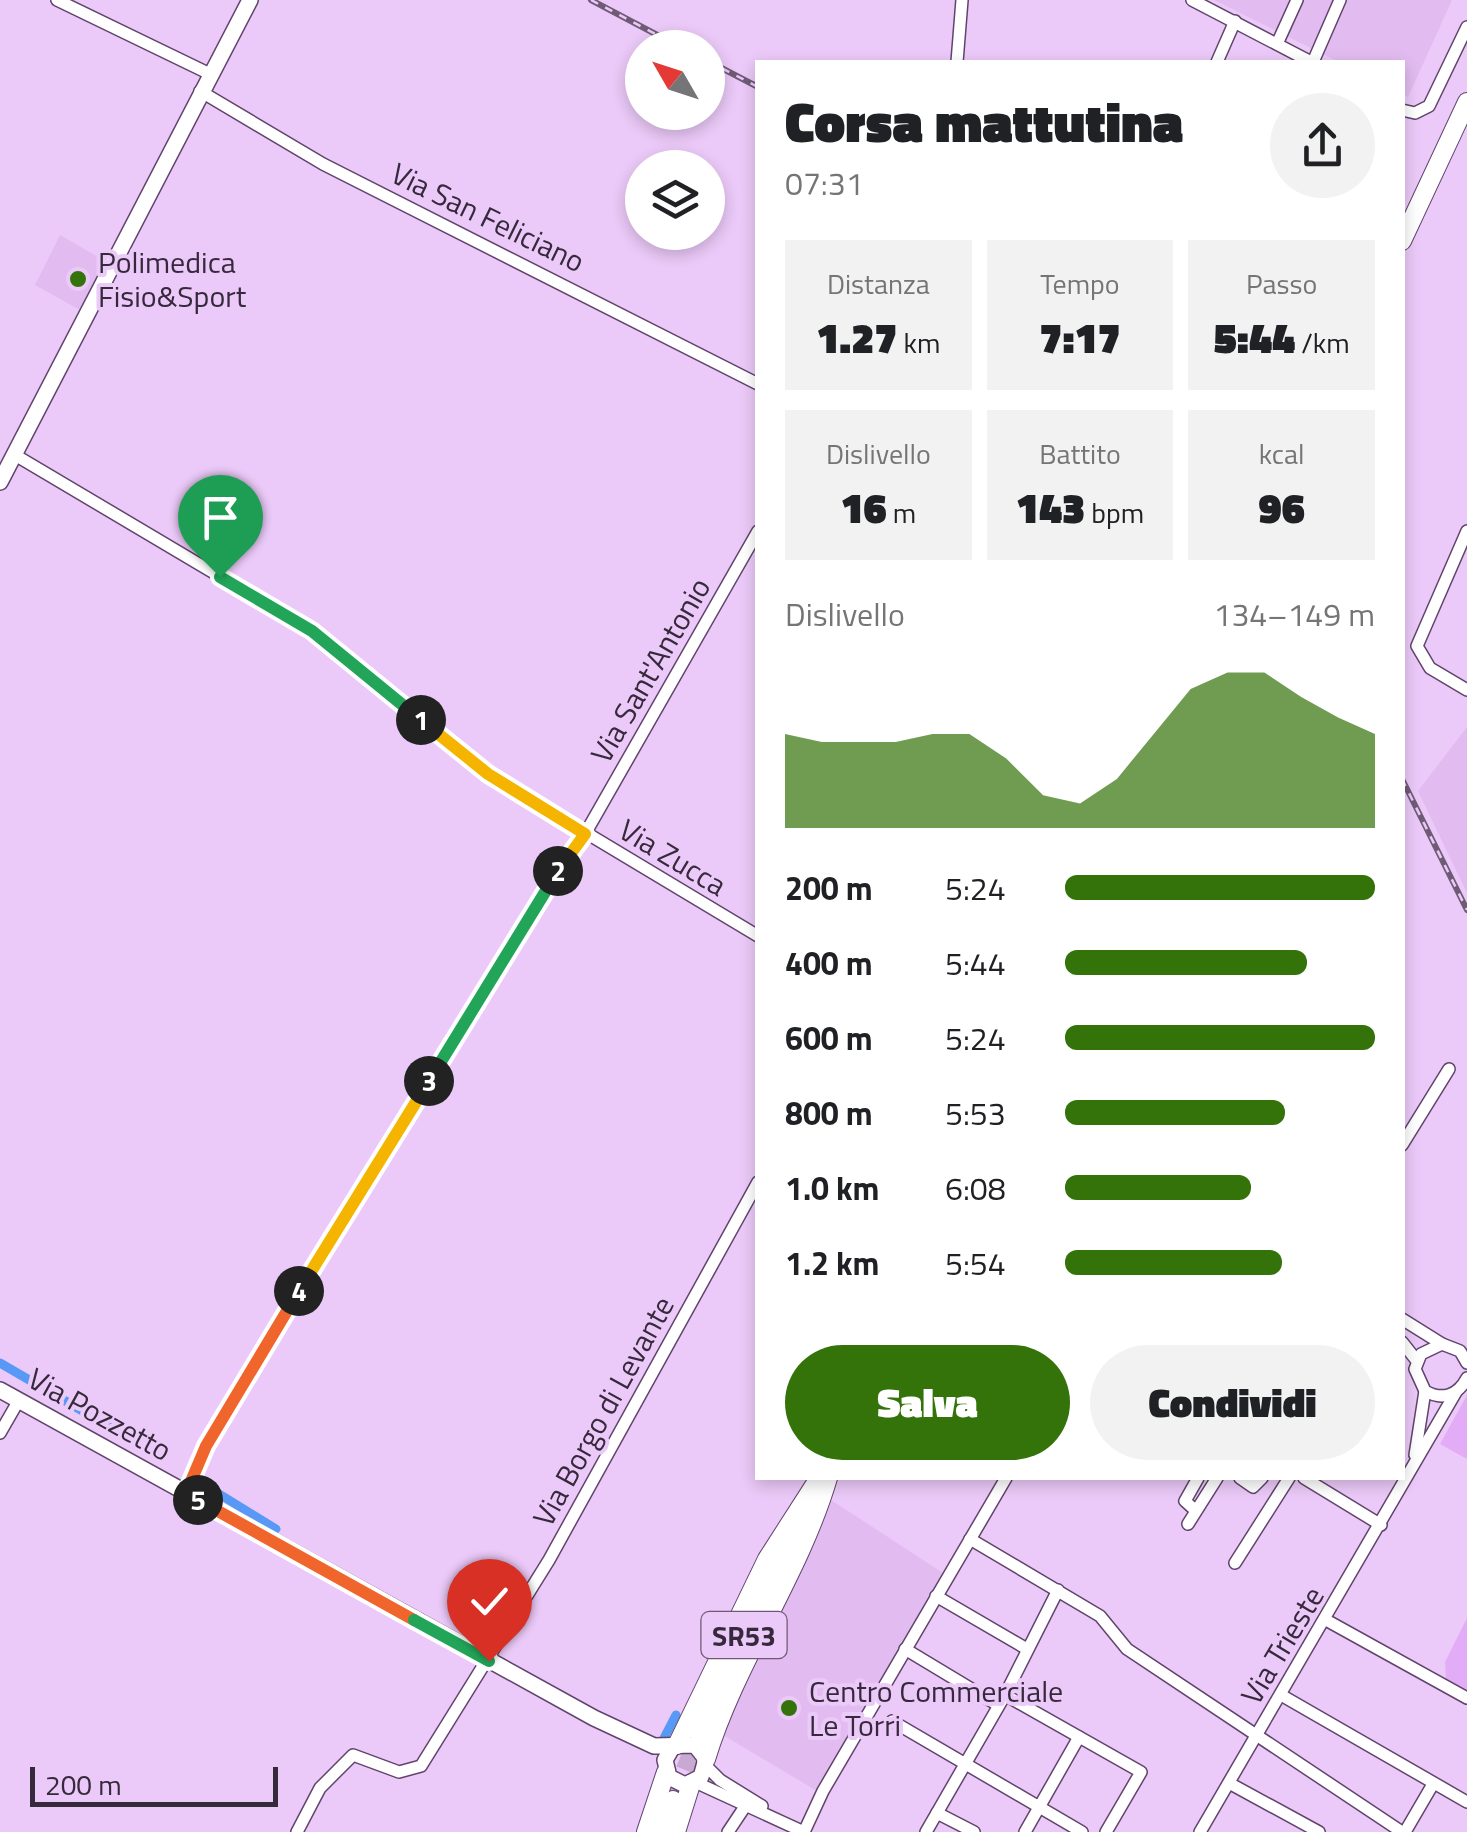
<!DOCTYPE html>
<html lang="it">
<meta charset="utf-8">
<style>
body{margin:0;font-family:"Titillium Web",sans-serif;background:#f2f2f2;color:#202124;height:100vh;display:flex;flex-direction:column;font-size:38px;white-space:nowrap}
*{box-sizing:border-box;margin:0}
p{font-size:32px;color:#757577}
.icon{flex:none;width:55px;height:55px;fill:none;stroke:currentColor;stroke-width:2;stroke-linecap:round;stroke-linejoin:round}
.map{position:relative;flex:1;overflow:hidden}
.details{position:absolute;left:755px;top:60px;width:650px;height:1420px;display:flex;flex-direction:column;background:#fff;border-radius:0px;box-shadow:0 5px 15px #0003}
.details>*{flex:none}
.needle{width:65px;rotate:309deg}
.controls{position:absolute;left:625px;top:30px;display:grid;gap:20px}
.controls a{display:grid;place-items:center;width:100px;height:100px;border-radius:50%;background:#fff;box-shadow:0 5px 15px #0003;font-size:50px}
.scale{position:absolute;left:30px;bottom:25px;width:248px;box-sizing:border-box;padding-left:10px;border:5px solid #36293b;border-top:0;font-size:28px;line-height:35px;white-space:nowrap;color:#36293b;-webkit-text-stroke:8px #ebc9f8;paint-order:stroke}
.pin{position:absolute;display:grid;place-items:center;width:85px;height:85px;color:#fff;margin:-102px -42px;border-radius:50% 50% 50% 0;rotate:-45deg;box-shadow:0 0 10px #0007}
.pin .icon{rotate:45deg}
.km{position:absolute;width:50px;height:50px;margin:-25px;border-radius:50%;background:#222;color:#fff;font-size:28px;line-height:50px;text-align:center}
.round{display:grid;place-items:center;flex:none;width:105px;height:105px;border-radius:52px;background:#f2f2f2}
.head{display:flex;align-items:center;justify-content:space-between;height:170px;padding:0 30px}
h1{font-size:55px;font-weight:800;line-height:75px}
.stats{display:grid;grid-template-columns:repeat(3,1fr);gap:15px;height:170px;padding:10px 30px}
.stats div{display:grid;align-content:center;border-radius:0px;background:#f2f2f2;text-align:center}
.stats b{font-size:42px;font-weight:800}
.stats small{font-size:28px;font-weight:400}
.stats p{font-size:28px}
.chart{height:280px;padding:20px 30px}
.chart p{display:flex;justify-content:space-between}
.chart svg{width:100%;height:180px;margin-top:10px;fill:#34730a;opacity:.7}
.primary-button{display:flex;gap:20px;margin-top:auto;padding:20px 30px}
.primary-button a{flex:1;height:115px;border-radius:60px;background:#34730a;color:#fff;font-size:40px;font-weight:800;line-height:115px;text-align:center}
.primary-button a+a{background:#f2f2f2;color:#202124}
ul{padding:0 30px;list-style:none;font-size:32px}
li{display:grid;grid-template-columns:160px 120px 1fr;align-items:center;height:75px}
li i{height:25px;border-radius:12px;background:#34730a}
.map>svg:first-child{display:block}
.built{fill:#e2bcf0}
.green{fill:#e3acf6}
.lines{fill:none;stroke-linecap:round;stroke-linejoin:round}
.canal{stroke:#5799f4;stroke-width:9}
.highway-tunnel{stroke:#c7a9d2;stroke-width:18;stroke-dasharray:18 9;stroke-linecap:butt}
.minor-casing{stroke:#61446c;stroke-width:14}
.major-casing{stroke:#61446c;stroke-width:18}
.highway-casing{stroke:#61446c;stroke-width:20}
.minor{stroke:#fff;stroke-width:11}
.major{stroke:#fff;stroke-width:15}
.highway{stroke:#fff;stroke-width:18}
.rail-casing{stroke:#6f5b76;stroke-width:6}
.rail{stroke:#ebc9f8;stroke-width:2.5;stroke-dasharray:8;stroke-linecap:butt}
.split-1-casing{stroke:#fff;stroke-width:20}
.split-2-casing{stroke:#fff;stroke-width:20}
.split-3-casing{stroke:#fff;stroke-width:20}
.split-4-casing{stroke:#fff;stroke-width:20}
.split-5-casing{stroke:#fff;stroke-width:20}
.split-6-casing{stroke:#fff;stroke-width:20}
.split-7-casing{stroke:#fff;stroke-width:20}
.split-1{stroke:#22a559;stroke-width:12}
.split-2{stroke:#f5b400;stroke-width:12}
.split-3{stroke:#22a559;stroke-width:12}
.split-4{stroke:#f5b400;stroke-width:12}
.split-5{stroke:#f0652b;stroke-width:12}
.split-6{stroke:#f0652b;stroke-width:12}
.split-7{stroke:#22a559;stroke-width:12}
.poi-dot{fill:#34730a;stroke:#ebc9f8;stroke-width:4}
.labels{text-anchor:middle;dominant-baseline:central;stroke-width:8;stroke-linejoin:round;paint-order:stroke}
.shield{fill:#ebc9f8;stroke:#6c5974;stroke-width:2.5}
.shield-label{font-size:28px;font-weight:bold;fill:#36293b}
.street-label{font-size:30px;fill:#36293b;stroke:#ebc9f8}
.poi-label{font-size:30px;fill:#36293b;stroke:#ebc9f8;text-anchor:start}
</style>
<div class="map">
<svg width="1467" height="1832" viewBox="0 0 1467 1832">
<rect width="100%" height="100%" fill="#ebc9f8"/>
<g class="built">
<polygon points="1214,0 1452,0 1408,97 1403,94 1402,62 1339,62"/>
<polygon points="60,235 105,261 80,310 35,285"/>
<polygon points="1467,727 1467,893 1418,791"/>
<polygon points="828,1498 943,1573 817,1791 723,1735"/>
</g>
<g class="green">
<polygon points="1467,1395 1467,1459 1440,1444"/>
<polygon points="1467,1618 1467,1692 1446,1679 1445,1662"/>
</g>
<g class="lines">
<g class="canal">
<polyline points="0,1363 117,1431"/>
<polyline points="198,1481 276,1529"/>
<polyline points="663,1740 676,1715"/>
</g>
<polyline class="highway-tunnel" points="675,1795 699,1734"/>
<defs>
<g id="minor">
<polyline points="57,0 210,74"/>
<polyline points="1192,0 1311,62"/>
<polyline points="1277,44 1297,0"/>
<polyline points="957,62 962,0"/>
<polyline points="1217,62 1235,21"/>
<polyline points="1313,62 1340,0"/>
<polyline points="200,91 323,164 758,384"/>
<polyline points="1402,110 1415,113 1429,106 1467,27"/>
<polyline points="15,455 312,631 488,774 758,936"/>
<polyline points="1467,531 1417,646 1430,668 1467,690"/>
<polyline points="1402,1145 1449,1069"/>
<polyline points="1402,1319 1442,1344"/>
<polyline points="1402,1342 1417,1361"/>
<path d="M1467,1363L1460,1351L1442,1344L1421,1354L1415,1369L1425,1391C1443,1401 1458,1395 1467,1378"/>
<polyline points="0,1433 19,1400"/>
<polyline points="1415,1455 1425,1391"/>
<polyline points="1240,1478 1253,1487 1262,1478"/>
<polyline points="1304,1478 1381,1525"/>
<polyline points="185,1493 206,1446 503,957 585,834 758,531"/>
<polyline points="1195,1510 1185,1501 1198,1478"/>
<polyline points="1188,1524 1217,1478"/>
<polyline points="970,1539 1100,1616 1127,1649 1402,1832"/>
<polyline points="1235,1563 1289,1478"/>
<polyline points="936,1596 1027,1649"/>
<polyline points="1326,1620 1467,1698"/>
<polyline points="905,1649 998,1705"/>
<polyline points="1005,1695 1141,1772 1106,1832"/>
<polyline points="1281,1695 1467,1802"/>
<polyline points="892,1721 1082,1832"/>
<polyline points="706,1766 720,1780 762,1806"/>
<polyline points="695,1782 804,1832"/>
<polyline points="1229,1783 1319,1832"/>
<polyline points="937,1813 974,1832"/>
<polyline points="297,1832 320,1788 353,1755 399,1772 421,1766 549,1560 758,1182"/>
<polyline points="728,1832 748,1802"/>
<polyline points="804,1832 823,1791 1006,1478"/>
<polyline points="926,1832 1005,1695 1058,1590"/>
<polyline points="1025,1832 1079,1737"/>
<polyline points="1200,1832 1456,1392"/>
<polyline points="1405,1832 1433,1784"/>
</g>
<g id="major">
<polyline points="0,482 250,0"/>
<polyline points="0,1390 594,1718 654,1746 695,1745 706,1759 701,1777 685,1785 669,1777 665,1760 672,1748"/>
</g>
<g id="highway">
<polyline points="1402,241 1467,102"/>
<polyline points="699,1734 802,1523"/>
<polyline points="677,1745 767,1559 819,1478"/>
<path d="M706,1759C736,1661 799,1576 828,1478"/>
<polyline points="646,1832 666,1772"/>
<polyline points="662,1832 673,1800"/>
<polyline points="676,1832 691,1784"/>
</g>
</defs>
<use href="#minor" class="minor-casing"/>
<use href="#major" class="major-casing"/>
<use href="#highway" class="highway-casing"/>
<use href="#minor" class="minor"/>
<use href="#major" class="major"/>
<use href="#highway" class="highway"/>
<defs>
<g id="rail">
<polyline points="591,0 682,48"/>
<polyline points="708,61 758,87"/>
<polyline points="1402,779 1467,910"/>
</g>
</defs>
<use href="#rail" class="rail-casing"/>
<use href="#rail" class="rail"/>
</g>
<g class="lines">
<defs>
<polyline id="split-1" points="220,577 312,631 421,720"/>
<polyline id="split-2" points="421,720 488,774 585,834 558,871"/>
<polyline id="split-3" points="429,1081 558,871"/>
<polyline id="split-4" points="299,1291 429,1081"/>
<polyline id="split-5" points="198,1500 186,1493 206,1446 299,1291"/>
<polyline id="split-6" points="198,1500 414,1620"/>
<polyline id="split-7" points="414,1620 489,1661"/>
</defs>
<use href="#split-1" class="split-1-casing"/>
<use href="#split-2" class="split-2-casing"/>
<use href="#split-3" class="split-3-casing"/>
<use href="#split-4" class="split-4-casing"/>
<use href="#split-5" class="split-5-casing"/>
<use href="#split-6" class="split-6-casing"/>
<use href="#split-7" class="split-7-casing"/>
<use href="#split-1" class="split-1"/>
<use href="#split-2" class="split-2"/>
<use href="#split-3" class="split-3"/>
<use href="#split-4" class="split-4"/>
<use href="#split-5" class="split-5"/>
<use href="#split-6" class="split-6"/>
<use href="#split-7" class="split-7"/>
</g>
<g class="poi-dot">
<circle cx="78" cy="279" r="10"/>
<circle cx="789" cy="1708" r="10"/>
</g>
<g class="labels">
<rect class="shield" x="701.5" y="1612" width="85" height="46" rx="8"/>
<g class="shield-label">
<text x="744" y="1635">SR53</text>
</g>
<g class="street-label">
<text transform="translate(488 217) rotate(26)">Via San Feliciano</text>
<text transform="translate(650 670) rotate(-60)">Via Sant'Antonio</text>
<text transform="translate(673 857) rotate(31)">Via Zucca</text>
<text transform="translate(603 1411) rotate(-61)">Via Borgo di Levante</text>
<text transform="translate(100 1414) rotate(29)">Via Pozzetto</text>
<text transform="translate(1282 1645) rotate(-59)">Via Trieste</text>
</g>
<g class="poi-label">
<text x="98" y="262">Polimedica<tspan x="98" dy="34">Fisio&amp;Sport</tspan></text>
<text x="809" y="1691">Centro Commerciale<tspan x="809" dy="34">Le Torri</tspan></text>
</g>
</g>
</svg>
<div class="controls">
<a><svg class="needle" viewBox="-14 -14 28 28"><path d="M0-13l5 13h-10z" fill="#e53935"/><path d="M0 13l5-13h-10z" fill="#757577"/></svg></a>
<a><svg class="icon" aria-label="layers" viewBox="0 0 24 24"><path d="M12 4l9 5-9 5-9-5zM3 14l9 5 9-5"/></svg></a>
</div>
<div class="scale">200 m</div>
<div class="pin" style="left:220px;top:577px;background:#1e9e55"><svg class="icon" aria-label="arrive" viewBox="0 0 24 24"><path d="M6 21V4h12l-3 4 3 4H6"/></svg></div>
<div class="pin" style="left:489px;top:1661px;background:#d93025"><svg class="icon" aria-label="check" viewBox="0 0 24 24"><path d="M5 12l5 5 9-10"/></svg></div>
<b class="km" style="left:421px;top:720px">1</b>
<b class="km" style="left:558px;top:871px">2</b>
<b class="km" style="left:429px;top:1081px">3</b>
<b class="km" style="left:299px;top:1291px">4</b>
<b class="km" style="left:198px;top:1500px">5</b>
<section class="details">
<div class="head"><div><h1>Corsa mattutina</h1><p>07:31</p></div><a class="round"><svg class="icon" aria-label="share" viewBox="0 0 24 24"><path d="M12 15V3M7 8l5-5 5 5M5 13v7h14v-7"/></svg></a></div>
<div class="stats">
<div><p>Distanza</p><b>1.27<small> km</small></b></div>
<div><p>Tempo</p><b>7:17</b></div>
<div><p>Passo</p><b>5:44<small> /km</small></b></div>
</div>
<div class="stats">
<div><p>Dislivello</p><b>16<small> m</small></b></div>
<div><p>Battito</p><b>143<small> bpm</small></b></div>
<div><p>kcal</p><b>96</b></div>
</div>
<div class="chart"><p><span>Dislivello</span>134–149 m</p>
<svg viewBox="0 0 160 44" preserveAspectRatio="none"><path d="M0 44V21L10 23L20 23L30 23L40 21L50 21L60 27L70 36L80 38L90 32L100 21L110 10L120 6L130 6L140 12L150 17L160 21V44z"/></svg>
</div>
<ul>
<li><b>200 m</b>5:24<i style="width:100%"></i></li>
<li><b>400 m</b>5:44<i style="width:78%"></i></li>
<li><b>600 m</b>5:24<i style="width:100%"></i></li>
<li><b>800 m</b>5:53<i style="width:71%"></i></li>
<li><b>1.0 km</b>6:08<i style="width:60%"></i></li>
<li><b>1.2 km</b>5:54<i style="width:70%"></i></li>
</ul>
<div class="primary-button"><a>Salva</a><a>Condividi</a></div>
</section>
</div>
